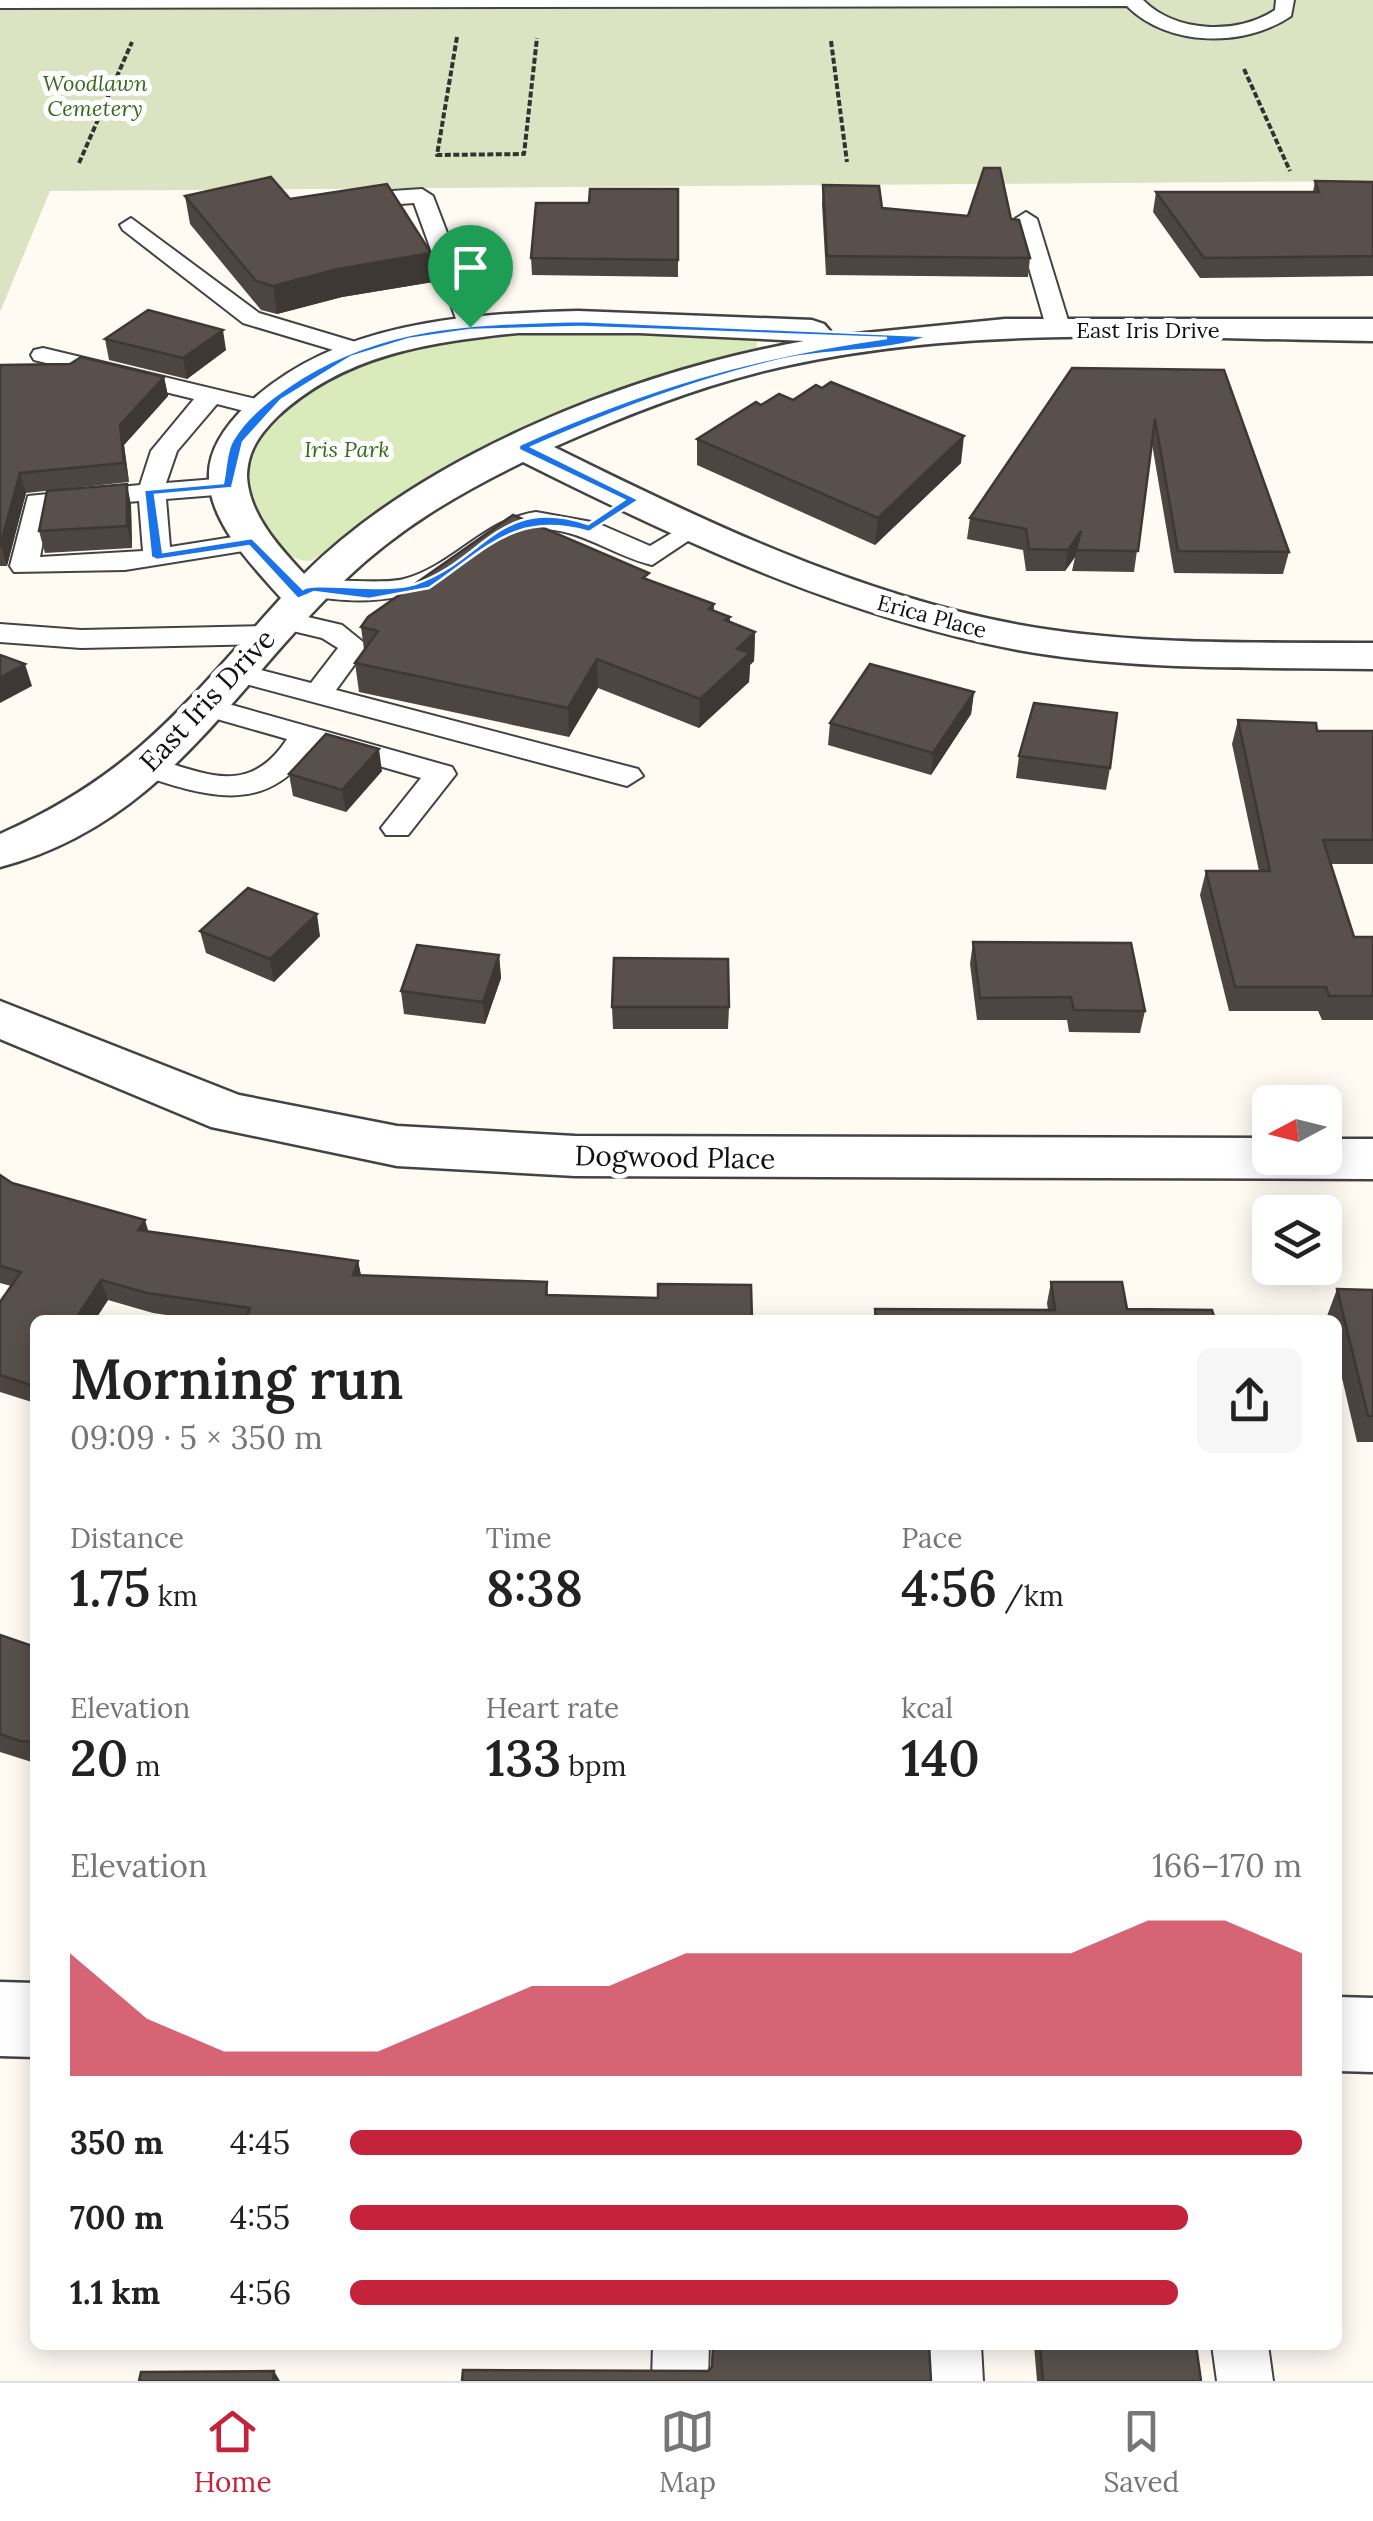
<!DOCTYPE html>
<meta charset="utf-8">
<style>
body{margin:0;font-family:Lora,serif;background:#f6f6f6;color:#222;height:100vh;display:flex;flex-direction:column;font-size:38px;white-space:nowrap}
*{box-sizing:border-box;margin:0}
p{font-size:32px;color:#767676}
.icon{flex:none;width:55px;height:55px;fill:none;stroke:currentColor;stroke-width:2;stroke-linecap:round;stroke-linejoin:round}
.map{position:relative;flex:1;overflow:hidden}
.drawer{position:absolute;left:30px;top:1315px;width:1312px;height:1035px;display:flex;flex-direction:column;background:#fff;border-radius:15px;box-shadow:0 5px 25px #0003}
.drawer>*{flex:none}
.needle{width:65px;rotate:263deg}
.tools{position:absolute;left:1252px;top:1085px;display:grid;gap:20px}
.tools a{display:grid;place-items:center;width:90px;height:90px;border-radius:15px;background:#fff;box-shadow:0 5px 25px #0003;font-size:50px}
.pin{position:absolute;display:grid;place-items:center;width:85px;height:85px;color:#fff;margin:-102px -42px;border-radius:50% 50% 50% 0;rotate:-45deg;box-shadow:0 0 10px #0007}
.pin .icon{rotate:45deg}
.round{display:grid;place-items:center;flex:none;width:105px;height:105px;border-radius:15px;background:#f6f6f6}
.overview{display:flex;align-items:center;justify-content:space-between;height:170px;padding:0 40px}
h1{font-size:55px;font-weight:600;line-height:75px}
.stats{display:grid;grid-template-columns:repeat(3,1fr);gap:15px;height:170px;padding:10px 40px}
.stats div{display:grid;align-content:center}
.stats b{font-size:50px;font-weight:600}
.stats small{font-size:28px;font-weight:400}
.stats p{font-size:28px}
.chart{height:280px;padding:20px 40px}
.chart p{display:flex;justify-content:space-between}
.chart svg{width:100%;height:180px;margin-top:10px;fill:#c5233b;opacity:.7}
ul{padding:0 40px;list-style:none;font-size:32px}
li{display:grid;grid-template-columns:160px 120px 1fr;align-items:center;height:75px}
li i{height:25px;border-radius:12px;background:#c5233b}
.menu{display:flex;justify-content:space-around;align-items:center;height:140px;border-top:2px solid #e0e0e0;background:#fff;font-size:28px;color:#767676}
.menu a{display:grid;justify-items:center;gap:5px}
.menu .selected{color:#c5233b}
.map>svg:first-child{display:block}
.green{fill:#d9ebbb}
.cemetery{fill:#dce3c2}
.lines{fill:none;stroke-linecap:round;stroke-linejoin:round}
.service-casing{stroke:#434343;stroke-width:4}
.minor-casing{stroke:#434343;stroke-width:5}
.path{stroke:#323232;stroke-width:4;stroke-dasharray:6 2.5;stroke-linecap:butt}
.service{fill:#fff;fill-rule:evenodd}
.minor{fill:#fff;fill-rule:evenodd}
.wall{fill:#4d4541}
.shaded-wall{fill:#3e3835}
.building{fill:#59504c;stroke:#3e3835;stroke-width:2.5}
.route{fill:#1a73e8;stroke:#fff;stroke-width:2.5;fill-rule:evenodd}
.labels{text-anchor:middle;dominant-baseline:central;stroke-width:10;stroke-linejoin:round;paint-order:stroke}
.far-park-label{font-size:22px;font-style:italic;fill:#356b1d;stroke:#fff}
.far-street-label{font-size:22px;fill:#101010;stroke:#fff}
.street-label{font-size:28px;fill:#101010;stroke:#fff}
</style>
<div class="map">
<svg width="1373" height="2381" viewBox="0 0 1373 2381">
<rect width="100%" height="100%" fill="#fffbf3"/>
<path class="green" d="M606,334L737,336L757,341V349L623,388L539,423L414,489L311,561C267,562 240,489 253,453C269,408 327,373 370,358C445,331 527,336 606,334Z"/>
<polygon class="cemetery" points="0,0 1373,0 1373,181 50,191 0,312"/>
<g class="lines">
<defs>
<g id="service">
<path d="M0,0H1143C1176,33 1237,35 1275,10L1276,0H1294L1291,16C1244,48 1168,47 1127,6L0,8Z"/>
<polygon points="422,189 433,196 483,327 479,332 471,334 459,327 414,203 346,208 335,201 346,194"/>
<polygon points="1026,212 1037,219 1071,330 1067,335 1051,335 1047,330 1015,219"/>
<polygon points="131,218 259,313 369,346 372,351 360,358 243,323 123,230 120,225"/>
<path d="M43,348L273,403L277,408L273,413L264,416L217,404L177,451L166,483L228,478L241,486L228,494L166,499L170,547L252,534L262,536L266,542L262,548L125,570L14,572L10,566L28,496L140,485L151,451L194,399L34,360L31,355L34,350ZM139,501L143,551L40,557L49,509Z"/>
<path d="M536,512L597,523L650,546L695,519L709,527L652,565C607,554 575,523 526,530C460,575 416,608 333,599C320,597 305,599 297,588C308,574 379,586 404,579C453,566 485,519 536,512Z"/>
<polygon points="282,611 342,625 368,646 336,690 638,769 643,776 627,786 227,679 222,673 227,667 237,664 311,683 338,648 322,638 272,626 268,620"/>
<polygon points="0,624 81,630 269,626 283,635 269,644 81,648 0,642"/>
<path d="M207,698L452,767L456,774L408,835H386L381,828L421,778L313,747C267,818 205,796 137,774L133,767L148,757C204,772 248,799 287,739L196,713L192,707L196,701Z"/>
<polygon points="653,2345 709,2345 708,2381 652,2381"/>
<polygon points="925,2345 981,2345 983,2381 927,2381"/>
<polygon points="1212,2345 1268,2345 1273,2381 1217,2381"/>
</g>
<g id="minor">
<path d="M578,311L812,320L824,324L830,331L825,337L1005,319H1373V341C1170,339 959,322 760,372C689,390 621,417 554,447C701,520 853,593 1015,624C1133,646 1254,642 1373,643V669C1255,667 1134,671 1018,650C843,617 681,541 523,462C459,493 398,529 346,579C232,687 166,823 0,867V834C135,774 186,703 281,598C253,566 208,522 209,475C209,447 228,423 248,404C336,322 464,314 578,311ZM518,333H639L804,341C637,371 426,452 304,574C280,548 249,515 247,477C247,451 260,434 277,417C344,354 431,342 518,333Z"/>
<polygon points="0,1001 239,1095 397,1126 575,1136 1270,1138 1270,1158 1325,1158 1325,1139 1373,1139 1373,1179 575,1176 397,1166 211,1127 0,1039"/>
<polygon points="0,1982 35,1983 35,2057 0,2056"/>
<polygon points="1338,1997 1373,1998 1373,2072 1338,2071"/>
</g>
</defs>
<use href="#service" class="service-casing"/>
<use href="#minor" class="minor-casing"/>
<g class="path">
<polyline points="457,37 437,155 524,154 537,38"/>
<polyline points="831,41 847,162"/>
<polyline points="1244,69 1290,171"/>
<polyline points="79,163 132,42"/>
</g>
<use href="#service" class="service"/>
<use href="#minor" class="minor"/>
</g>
<g class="wall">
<polygon points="1315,181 1373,182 1373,276 1200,278 1153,212 1156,192 1313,192"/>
<polygon points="823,185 882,208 1011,219 1030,258 1028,277 826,275 822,204"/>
<polygon points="678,189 678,277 532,275 531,258 589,203"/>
<polygon points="185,196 290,199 431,253 433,282 342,297 277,314 261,310 190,224"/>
<polygon points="105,339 226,350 187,379 109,360"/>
<polygon points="0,365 164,377 168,396 124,445 129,482 26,493 7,566 0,566"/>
<polygon points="1224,370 1289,552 1283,574 1174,573 1152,444 1134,572 1072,571 1075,557 1065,571 1026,571 1023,550 967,539 970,518"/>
<polygon points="697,439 961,463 875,545 697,465"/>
<polygon points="131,505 132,548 45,553 39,531"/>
<polygon points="714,604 714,611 730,617 730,622 755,632 754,661 750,665 749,682 699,728 598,688 569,737 359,692 355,663 364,650 361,627"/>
<polygon points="974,692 971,714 931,775 828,745 830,723"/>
<polygon points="1238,720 1317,731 1373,731 1373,864 1331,864 1354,937 1373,937 1373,1020 1322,1020 1318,1011 1229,1011 1200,895 1206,871 1259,871 1232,744"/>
<polygon points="1019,756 1110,768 1106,790 1016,778"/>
<polygon points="382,771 346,812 293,796 289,774"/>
<polygon points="200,931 320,936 274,982 206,953"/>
<polygon points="973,942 1145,1011 1140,1033 1069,1032 1067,1020 977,1020 970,964"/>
<polygon points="499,955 501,978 485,1024 404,1014 401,991"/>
<polygon points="612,1007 729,1007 728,1029 613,1029"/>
<polygon points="0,1175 12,1183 148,1231 358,1261 361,1275 547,1282 548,1295 752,1320 200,1320 153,1313 108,1300 95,1320 35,1320 35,1403 0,1392 0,1302 11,1286 0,1283"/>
<polygon points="1051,1282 1127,1309 1215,1320 874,1320 875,1309 1048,1310 1047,1303"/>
<polygon points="1337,1289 1373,1290 1373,1442 1357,1442 1338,1361 1338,1320 1328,1320 1327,1316"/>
<polygon points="0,1636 35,1647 35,1763 0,1752"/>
<polygon points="1034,2345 1196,2345 1201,2381 1037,2381"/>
</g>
<g class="shaded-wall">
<polygon points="431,253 433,282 342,297 277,314 273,286 338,269"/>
<polygon points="223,330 226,350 187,379 183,358"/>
<polygon points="164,377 168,396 124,445 129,482 124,463 120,425"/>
<polygon points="964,436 961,463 875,545 878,518"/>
<polygon points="20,473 26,493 7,566 1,546"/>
<polygon points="127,484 131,505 132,548 127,526"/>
<polygon points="1081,531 1075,557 1065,571 1068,550"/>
<polygon points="755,632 754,661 750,665 749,682 699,728 700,699 737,649"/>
<polygon points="597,659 598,688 569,737 568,708"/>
<polygon points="25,664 32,686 0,703 0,678"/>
<polygon points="974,692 971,714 931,775 933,753"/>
<polygon points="379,749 382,771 346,812 342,790"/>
<polygon points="317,914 320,936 274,982 270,959"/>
<polygon points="499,955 501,978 485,1024 483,1002"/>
<polygon points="145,1220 151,1240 138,1230"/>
<polygon points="358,1261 362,1281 353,1275"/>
<polygon points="101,1280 108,1300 95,1320 75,1320"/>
<polygon points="274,2371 280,2381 273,2381"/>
</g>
<g class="building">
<polygon points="984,168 1000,168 1011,219 1019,220 1030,258 827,256 823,185 879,186 882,208 968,216"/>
<polygon points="271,177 290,199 387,184 431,253 338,269 273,286 256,281 185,196"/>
<polygon points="1315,181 1373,182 1373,256 1204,258 1156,192 1319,192"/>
<polygon points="590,189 678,189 678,260 531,258 536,203 589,203"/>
<polygon points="148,310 223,330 183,358 105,339"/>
<polygon points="81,357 164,377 120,425 124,463 20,473 0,546 0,365 70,364"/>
<polygon points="1072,368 1224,370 1289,552 1178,551 1155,419 1138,551 1076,550 1081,531 1068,550 1029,549 1026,529 970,518"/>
<polygon points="831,382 964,436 878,518 697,439 756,402 761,405 779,394 793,400 816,385 822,388"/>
<polygon points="127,484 127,526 39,531 47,491"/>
<polygon points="513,515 649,573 643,578 714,604 709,609 730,617 725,620 755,632 737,649 750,653 700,699 597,659 568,708 355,663 378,631 361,627 368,617"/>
<polygon points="0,655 25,664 0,678"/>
<polygon points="870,664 974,692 933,753 830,723"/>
<polygon points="1034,703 1117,713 1110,768 1019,756"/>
<polygon points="1238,720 1316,723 1317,731 1373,731 1373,840 1323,840 1354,937 1373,937 1373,996 1329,996 1326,987 1235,987 1206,871 1270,871"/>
<polygon points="326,734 379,749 342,790 289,774"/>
<polygon points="248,888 317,914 270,959 200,931"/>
<polygon points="973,942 1131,943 1145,1011 1074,1010 1071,997 980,998"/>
<polygon points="417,945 499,955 483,1002 401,991"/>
<polygon points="614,958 728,959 729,1007 612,1007"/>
<polygon points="0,1175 12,1183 145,1220 138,1230 358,1261 353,1275 547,1282 546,1295 658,1298 658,1284 751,1285 752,1320 245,1320 250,1308 147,1293 101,1280 75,1320 35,1320 35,1379 31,1385 0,1375 0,1302 21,1272 0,1266"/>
<polygon points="1051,1282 1122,1282 1127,1309 1212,1310 1215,1320 876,1320 875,1309 1055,1310"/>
<polygon points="1337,1289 1373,1290 1373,1416 1368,1416"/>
<polygon points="0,1635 35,1647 35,1742 20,1741 0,1734"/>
<polygon points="713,2345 929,2345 931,2381 462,2381 463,2370 708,2371 712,2367"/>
<polygon points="1040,2345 1196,2345 1201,2381 1043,2381"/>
<polygon points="274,2371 273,2381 139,2381 141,2372"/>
</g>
<path class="route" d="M580,321L928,336C897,352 824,350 785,359C697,379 614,411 532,447L639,500L589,532C515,511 488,548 429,588L369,599L314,592L298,599L249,546L157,560L151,557L144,490L223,483C226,470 226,449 234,438C250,412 278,393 303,377C392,323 480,324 580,321ZM580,327L887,338C750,357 645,389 519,445V450L624,500L588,524C499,494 484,561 415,584C386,594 313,581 303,589L252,538L163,552L155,495L232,488L243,442L281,400L351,357L409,339L470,330Z"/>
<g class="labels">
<g class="far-park-label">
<text x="95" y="83">Woodlawn<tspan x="95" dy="25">Cemetery</tspan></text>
<text x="347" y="449">Iris Park</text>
</g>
<g class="far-street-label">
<text x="1148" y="330">East Iris Drive</text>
<text transform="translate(932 616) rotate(15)">Erica Place</text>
</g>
<g class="street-label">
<text transform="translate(207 700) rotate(-47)">East Iris Drive</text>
<text transform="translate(675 1157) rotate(1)">Dogwood Place</text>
</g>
</g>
</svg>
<div class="tools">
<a><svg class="needle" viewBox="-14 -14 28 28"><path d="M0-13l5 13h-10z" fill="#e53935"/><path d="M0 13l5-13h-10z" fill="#767676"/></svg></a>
<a><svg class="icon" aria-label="layers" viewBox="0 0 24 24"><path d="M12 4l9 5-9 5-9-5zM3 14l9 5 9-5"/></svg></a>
</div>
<div class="pin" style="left:470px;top:327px;background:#1e9e55"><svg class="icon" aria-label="arrive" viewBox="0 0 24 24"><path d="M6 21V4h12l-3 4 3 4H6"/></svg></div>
<section class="drawer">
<div class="overview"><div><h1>Morning run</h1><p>09:09 · 5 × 350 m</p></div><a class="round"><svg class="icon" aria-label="share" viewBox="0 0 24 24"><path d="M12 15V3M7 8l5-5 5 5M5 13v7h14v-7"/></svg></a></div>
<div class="stats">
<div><p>Distance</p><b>1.75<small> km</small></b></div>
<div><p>Time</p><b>8:38</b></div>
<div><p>Pace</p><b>4:56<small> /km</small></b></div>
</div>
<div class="stats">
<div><p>Elevation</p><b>20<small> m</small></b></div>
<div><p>Heart rate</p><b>133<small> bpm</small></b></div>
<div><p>kcal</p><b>140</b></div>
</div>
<div class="chart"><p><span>Elevation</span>166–170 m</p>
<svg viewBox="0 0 160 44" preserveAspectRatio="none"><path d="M0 44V14L10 30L20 38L30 38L40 38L50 30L60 22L70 22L80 14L90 14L100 14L110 14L120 14L130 14L140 6L150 6L160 14V44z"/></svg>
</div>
<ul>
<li><b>350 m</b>4:45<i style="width:100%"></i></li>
<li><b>700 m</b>4:55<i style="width:88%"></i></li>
<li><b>1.1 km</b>4:56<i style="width:87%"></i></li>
</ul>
</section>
</div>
<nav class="menu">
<a class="selected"><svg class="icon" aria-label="home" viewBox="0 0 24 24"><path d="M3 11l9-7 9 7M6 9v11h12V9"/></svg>Home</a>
<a><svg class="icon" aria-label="map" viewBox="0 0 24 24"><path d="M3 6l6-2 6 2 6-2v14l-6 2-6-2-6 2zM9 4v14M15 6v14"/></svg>Map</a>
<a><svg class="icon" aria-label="saved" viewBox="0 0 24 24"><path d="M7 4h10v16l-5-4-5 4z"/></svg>Saved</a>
</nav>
